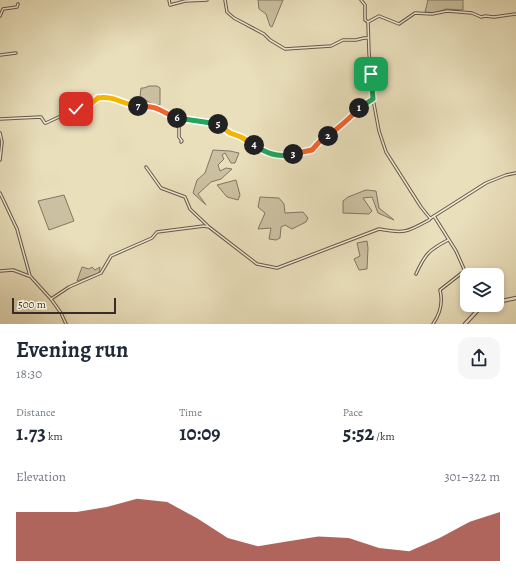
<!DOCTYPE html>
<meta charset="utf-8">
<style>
body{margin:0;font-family:Alegreya,serif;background:#f6f6f7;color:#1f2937;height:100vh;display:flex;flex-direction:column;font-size:15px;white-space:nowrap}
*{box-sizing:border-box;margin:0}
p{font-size:13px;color:#747a83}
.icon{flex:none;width:22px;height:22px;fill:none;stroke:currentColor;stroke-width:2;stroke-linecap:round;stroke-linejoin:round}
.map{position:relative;height:324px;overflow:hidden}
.drawer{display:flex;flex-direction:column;background:#fff;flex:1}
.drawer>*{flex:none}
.tools{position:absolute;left:460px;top:268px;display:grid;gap:8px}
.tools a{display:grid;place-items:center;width:44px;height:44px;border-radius:8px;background:#fff;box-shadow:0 2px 6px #0003;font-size:20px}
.scale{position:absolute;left:12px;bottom:10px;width:104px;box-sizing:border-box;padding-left:4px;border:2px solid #392c26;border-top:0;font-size:11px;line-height:14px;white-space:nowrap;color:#392c26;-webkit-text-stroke:3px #f1ead3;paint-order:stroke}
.pin{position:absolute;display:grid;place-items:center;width:34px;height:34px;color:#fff;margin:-17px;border-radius:8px;box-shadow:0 2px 6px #0006}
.km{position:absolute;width:20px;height:20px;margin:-10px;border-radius:50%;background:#222;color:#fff;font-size:11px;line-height:20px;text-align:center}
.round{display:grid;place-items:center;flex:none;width:42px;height:42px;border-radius:12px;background:#f6f6f7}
.head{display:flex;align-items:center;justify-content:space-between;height:68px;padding:0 16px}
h1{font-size:22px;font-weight:700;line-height:30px}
.metrics{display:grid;grid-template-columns:repeat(3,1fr);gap:6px;height:68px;padding:4px 16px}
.metrics div{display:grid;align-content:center}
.metrics b{font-size:20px;font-weight:700}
.metrics small{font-size:11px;font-weight:400}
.metrics p{font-size:11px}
.chart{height:112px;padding:8px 16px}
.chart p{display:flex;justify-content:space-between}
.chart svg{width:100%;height:72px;margin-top:4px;fill:#8f2418;opacity:.7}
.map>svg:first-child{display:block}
.green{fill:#cbc1a2;stroke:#827664}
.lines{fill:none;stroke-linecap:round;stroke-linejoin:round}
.minor-casing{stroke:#65594b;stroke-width:3.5}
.tertiary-casing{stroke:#65594b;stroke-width:4.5}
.minor{stroke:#f1ead3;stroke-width:1.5}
.tertiary{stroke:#f1ead3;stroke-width:2.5}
.split-1-casing{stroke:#fff;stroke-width:8}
.split-2-casing{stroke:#fff;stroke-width:8}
.split-3-casing{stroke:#fff;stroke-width:8}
.split-4-casing{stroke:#fff;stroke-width:8}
.split-5-casing{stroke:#fff;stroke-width:8}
.split-6-casing{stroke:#fff;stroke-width:8}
.split-7-casing{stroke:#fff;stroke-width:8}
.split-8-casing{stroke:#fff;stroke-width:8}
.split-9-casing{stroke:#fff;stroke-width:8}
.split-1{stroke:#22a559;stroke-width:5}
.split-2{stroke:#f0652b;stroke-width:5}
.split-3{stroke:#f0652b;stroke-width:5}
.split-4{stroke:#22a559;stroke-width:5}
.split-5{stroke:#f5b400;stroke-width:5}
.split-6{stroke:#22a559;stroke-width:5}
.split-7{stroke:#f0652b;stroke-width:5}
.split-8{stroke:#f5b400;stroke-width:5}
.split-9{stroke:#f5b400;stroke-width:5}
</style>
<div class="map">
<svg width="516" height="324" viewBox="0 0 516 324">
<rect width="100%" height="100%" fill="#e9dfbb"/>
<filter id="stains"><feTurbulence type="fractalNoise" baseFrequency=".005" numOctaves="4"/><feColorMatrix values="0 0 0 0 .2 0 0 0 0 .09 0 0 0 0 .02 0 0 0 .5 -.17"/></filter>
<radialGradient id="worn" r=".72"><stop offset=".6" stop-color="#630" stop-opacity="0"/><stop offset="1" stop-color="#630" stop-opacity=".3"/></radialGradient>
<g class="green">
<polygon points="258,0 283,0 272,27 270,26 266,14 259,9"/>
<polygon points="428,0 463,0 463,10 446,9 436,13 425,12"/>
<polygon points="149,86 157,86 160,88 160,105 154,105 140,97 141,88 144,88"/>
<polygon points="213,150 230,151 239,153 235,163 231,163 225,153 222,155 224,159 218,165 220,171 226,168 232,169 221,179 211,182 198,194 206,205 193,193 197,180 205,173"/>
<polygon points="236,180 240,195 238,200 227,197 217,185"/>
<polygon points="366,190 376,191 379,208 394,220 378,213 372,197 363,198 372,211 369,214 343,213 343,201 348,197"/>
<polygon points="64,195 74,221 49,230 38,201"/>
<polygon points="260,197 279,198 284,204 285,213 303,212 308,218 306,222 292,229 285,225 281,227 280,238 276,240 269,239 271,228 258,229 265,213 258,207"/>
<polygon points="367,241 368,248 367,269 359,270 354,259 360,256 357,243"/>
<polygon points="82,267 89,269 92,267 95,270 100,267 99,273 77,281"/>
</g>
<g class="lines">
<defs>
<g id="minor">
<polyline points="169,0 170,5 185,1 207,0"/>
<polyline points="225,0 227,12 234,18 264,34 270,40 285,49 331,46 343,40 356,40 364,38 368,38"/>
<polyline points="361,0 365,5 365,20 368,22 369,53 373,99 379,131 386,152 421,207 430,218"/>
<polyline points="0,16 3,9 17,7 18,4"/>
<polyline points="368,22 379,16 399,24 415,13 432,14 447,11 472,13 481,17 485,16 494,17 516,14"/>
<polyline points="0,55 16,53"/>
<polyline points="0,119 41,117 45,123 46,123 76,109 83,110 95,99 99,97 116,99 131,105 149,106 159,109 176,118 219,124 230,133 241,137 266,153 282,156 311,150 321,140 346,123 361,107 373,99"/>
<polyline points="179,119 179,137 182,141 181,142"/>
<polyline points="0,133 2,142 0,160"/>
<polyline points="146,167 161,188 185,197 190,209 208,226"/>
<polyline points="0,193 17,229 30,276 51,299 61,313 66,324"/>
<polyline points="0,271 13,270 29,276"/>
<path d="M416,274C425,254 429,250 448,240"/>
<path d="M51,299L69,287L101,273L111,256L152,238L157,232L204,226L209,227L257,264L277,268L379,229C405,234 407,232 429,220L431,218L486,183L506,175L516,173"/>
<path d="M433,324C440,314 443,302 440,290L463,272L464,269L456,251L434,216"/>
</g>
<g id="tertiary">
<polyline points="497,302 516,298"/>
<polyline points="465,324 478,310 485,305"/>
</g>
</defs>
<use href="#minor" class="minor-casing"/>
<use href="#tertiary" class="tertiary-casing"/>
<use href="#minor" class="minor"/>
<use href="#tertiary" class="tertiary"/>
</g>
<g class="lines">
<defs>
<polyline id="split-1" points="359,108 373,99 371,74"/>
<path id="split-2" d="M328,136C339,127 350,119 359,108"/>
<polyline id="split-3" points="293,154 312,150 321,140 328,136"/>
<path id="split-4" d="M254,145C266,153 277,158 293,154"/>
<polyline id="split-5" points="218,124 230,133 241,137 254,145"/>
<polyline id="split-6" points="177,118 218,124"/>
<path id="split-7" d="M138,106C145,107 152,106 158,109C165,112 170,116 177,118"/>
<path id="split-8" d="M98,98C113,95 124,105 138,106"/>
<polyline id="split-9" points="76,109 83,110 98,98"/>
</defs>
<use href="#split-1" class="split-1-casing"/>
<use href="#split-2" class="split-2-casing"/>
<use href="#split-3" class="split-3-casing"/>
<use href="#split-4" class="split-4-casing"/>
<use href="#split-5" class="split-5-casing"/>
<use href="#split-6" class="split-6-casing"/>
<use href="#split-7" class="split-7-casing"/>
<use href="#split-8" class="split-8-casing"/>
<use href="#split-9" class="split-9-casing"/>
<use href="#split-1" class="split-1"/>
<use href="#split-2" class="split-2"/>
<use href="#split-3" class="split-3"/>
<use href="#split-4" class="split-4"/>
<use href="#split-5" class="split-5"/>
<use href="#split-6" class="split-6"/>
<use href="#split-7" class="split-7"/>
<use href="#split-8" class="split-8"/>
<use href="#split-9" class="split-9"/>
</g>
<rect width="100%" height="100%" filter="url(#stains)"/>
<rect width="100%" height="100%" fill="url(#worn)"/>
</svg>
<div class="tools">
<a><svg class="icon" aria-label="layers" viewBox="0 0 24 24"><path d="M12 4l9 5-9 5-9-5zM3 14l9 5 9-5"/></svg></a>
</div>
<div class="scale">500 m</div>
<div class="pin" style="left:371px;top:74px;background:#1e9e55"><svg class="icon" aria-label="arrive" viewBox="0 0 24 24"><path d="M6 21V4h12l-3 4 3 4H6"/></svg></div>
<div class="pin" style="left:76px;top:109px;background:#d93025"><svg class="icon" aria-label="check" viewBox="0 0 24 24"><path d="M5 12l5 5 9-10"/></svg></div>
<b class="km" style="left:359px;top:108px">1</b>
<b class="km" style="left:328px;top:136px">2</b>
<b class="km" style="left:293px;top:154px">3</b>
<b class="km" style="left:254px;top:145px">4</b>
<b class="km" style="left:218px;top:124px">5</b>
<b class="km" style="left:177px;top:118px">6</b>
<b class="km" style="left:138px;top:106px">7</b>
</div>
<section class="drawer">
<div class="head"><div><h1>Evening run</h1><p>18:30</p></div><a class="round"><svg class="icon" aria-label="share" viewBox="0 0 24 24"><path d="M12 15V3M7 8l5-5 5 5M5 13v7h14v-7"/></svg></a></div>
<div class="metrics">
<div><p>Distance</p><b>1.73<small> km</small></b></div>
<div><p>Time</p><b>10:09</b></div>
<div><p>Pace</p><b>5:52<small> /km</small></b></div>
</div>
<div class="chart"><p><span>Elevation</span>301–322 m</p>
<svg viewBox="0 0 160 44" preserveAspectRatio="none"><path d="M0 44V14L10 14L20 14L30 11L40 6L50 8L60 18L70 30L80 35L90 32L100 29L110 30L120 36L130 38L140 30L150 20L160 14V44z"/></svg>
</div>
</section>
